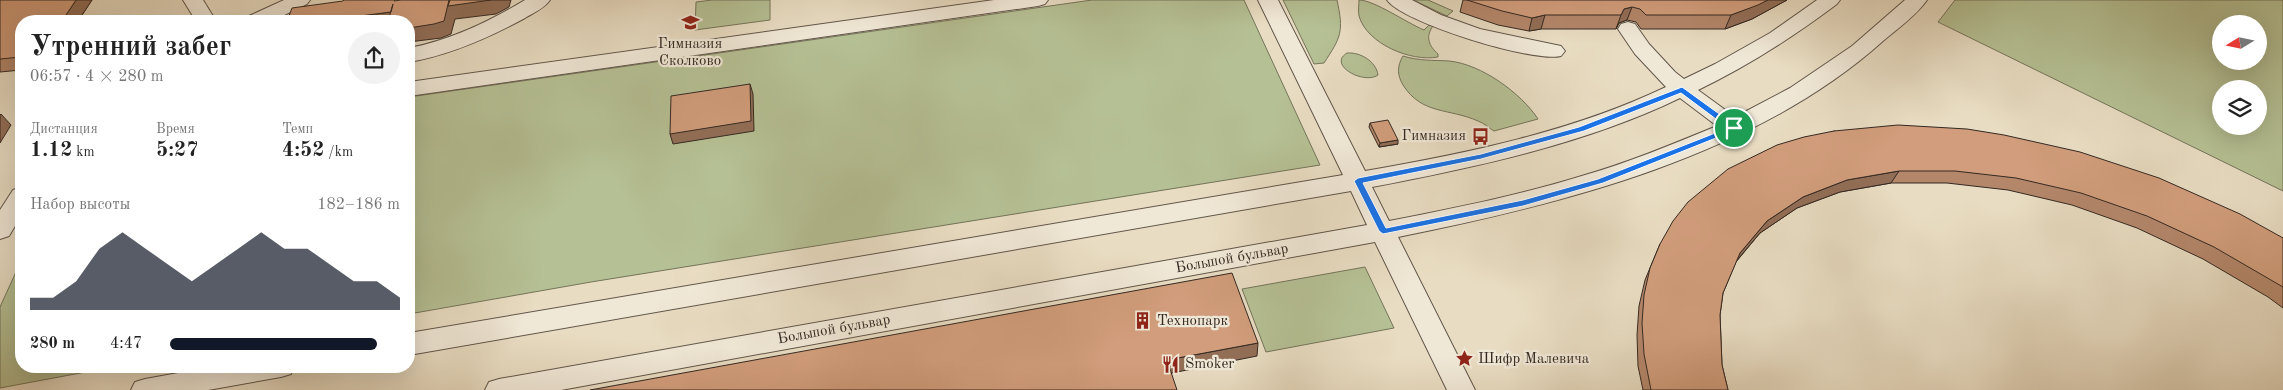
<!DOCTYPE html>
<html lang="ru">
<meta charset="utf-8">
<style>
body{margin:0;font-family:"Old Standard TT",serif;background:#f2f2f2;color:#222;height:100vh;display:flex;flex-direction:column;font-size:19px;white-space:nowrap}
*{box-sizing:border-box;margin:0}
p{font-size:16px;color:#767676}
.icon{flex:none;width:28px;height:28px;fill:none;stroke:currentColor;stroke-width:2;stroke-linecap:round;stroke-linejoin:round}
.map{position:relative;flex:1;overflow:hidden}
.sheet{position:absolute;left:15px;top:15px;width:400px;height:358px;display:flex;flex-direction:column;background:#fff;border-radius:20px;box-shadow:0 5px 20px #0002}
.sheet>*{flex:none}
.needle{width:32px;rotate:260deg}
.controls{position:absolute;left:2212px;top:15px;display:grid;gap:10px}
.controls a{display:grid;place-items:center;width:55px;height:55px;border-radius:50%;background:#fff;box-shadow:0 5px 20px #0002;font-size:25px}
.pin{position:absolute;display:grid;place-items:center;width:42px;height:42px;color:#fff;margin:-21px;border:2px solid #fff;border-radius:50%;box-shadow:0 1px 5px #0007}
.round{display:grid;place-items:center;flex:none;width:52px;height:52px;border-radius:26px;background:#f2f2f2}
.overview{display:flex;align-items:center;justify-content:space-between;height:85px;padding:0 15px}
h1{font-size:28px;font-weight:800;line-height:38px}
.figures{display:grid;grid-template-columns:repeat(3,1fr);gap:8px;height:85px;padding:5px 15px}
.figures div{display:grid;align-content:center}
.figures b{font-size:21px;font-weight:800}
.figures small{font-size:14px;font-weight:400}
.figures p{font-size:14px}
.chart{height:140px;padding:10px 15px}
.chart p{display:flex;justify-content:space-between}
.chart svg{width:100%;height:90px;margin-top:5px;fill:#111827;opacity:.7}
ul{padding:0 15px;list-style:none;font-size:16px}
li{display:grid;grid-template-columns:80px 60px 1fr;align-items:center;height:38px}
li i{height:12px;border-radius:6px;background:#111827}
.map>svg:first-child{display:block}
.green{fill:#b5c094;stroke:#74745b;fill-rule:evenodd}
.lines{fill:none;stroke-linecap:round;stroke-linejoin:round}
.minor-casing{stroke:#61564a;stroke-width:2}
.minor{fill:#f0e8d7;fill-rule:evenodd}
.wall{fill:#b4876b;stroke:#342922}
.shaded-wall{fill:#926e57;stroke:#342922}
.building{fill:#d19d7c;stroke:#342922}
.route{fill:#1a73e8;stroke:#fff;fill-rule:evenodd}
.labels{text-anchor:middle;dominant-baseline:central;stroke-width:4.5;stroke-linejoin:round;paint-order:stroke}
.poi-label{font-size:15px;fill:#342922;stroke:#f0e8d7;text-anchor:start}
.street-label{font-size:15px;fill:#342922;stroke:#f0e8d7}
</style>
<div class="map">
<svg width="2283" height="390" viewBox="0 0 2283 390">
<rect width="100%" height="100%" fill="#e8dcc2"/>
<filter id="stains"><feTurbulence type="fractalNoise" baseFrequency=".004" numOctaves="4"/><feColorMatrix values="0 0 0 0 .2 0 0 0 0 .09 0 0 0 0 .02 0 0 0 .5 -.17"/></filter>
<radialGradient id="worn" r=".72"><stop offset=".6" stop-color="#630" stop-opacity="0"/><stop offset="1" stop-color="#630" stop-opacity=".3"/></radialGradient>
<g class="green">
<polygon points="712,0 770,0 770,20 695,30 696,2"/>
<polygon points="1092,0 1244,0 1320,165 591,282 409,314 409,97"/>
<path d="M1283,0H1337C1344,32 1341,37 1324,63L1314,64Z"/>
<path d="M1359,0C1374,0 1407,23 1424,30L1429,25L1433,26C1425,37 1429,46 1438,54V57C1411,62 1367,44 1359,16C1358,11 1359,5 1359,0Z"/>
<polygon points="1413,0 1428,0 1453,11 1447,16"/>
<path d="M1955,0H2283V191L1938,22ZM2221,24H2259V61H2221ZM2221,89H2259V126H2221Z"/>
<path d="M1347,53C1360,52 1376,61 1378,75C1364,85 1327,65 1347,53Z"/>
<path d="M1403,56C1419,61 1433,60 1449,61C1481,64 1521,93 1538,119L1494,131C1489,128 1484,123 1478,121C1449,108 1422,115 1403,85C1397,75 1397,66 1403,56Z"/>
<polygon points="21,261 21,366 118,366 0,388 0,307"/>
<polygon points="1365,267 1394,328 1266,352 1242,289"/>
</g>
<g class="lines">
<defs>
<g id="minor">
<polygon points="183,0 203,0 216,21 196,21"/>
<polygon points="284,0 310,0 307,4 272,21 246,21 249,16"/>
<path d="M525,0H550C545,8 533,13 525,18C488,38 450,55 409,62V48C451,40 488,22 525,0Z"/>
<polygon points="994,0 1048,0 1045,4 1038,6 409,96 409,82"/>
<path d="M1258,0H1278L1365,171C1467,153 1572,132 1666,87L1635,54L1618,29L1621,24L1628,22L1635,24L1649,44L1675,72L1684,79L1715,64L1770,33L1817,0H1840L1837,4C1793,37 1748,66 1698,90L1735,117L1790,88L1852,46L1905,0H1927C1916,16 1897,29 1883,41C1755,156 1563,204 1398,237L1475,390H1447L1375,242L561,390H485L489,382L499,379L1367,225L1351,191L409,355V333L1343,175ZM1680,98L1717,126C1673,144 1630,162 1585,175C1521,195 1455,208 1389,221L1372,187C1476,167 1585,144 1680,98Z"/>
<path d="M1387,0H1412L1441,15L1480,29L1561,46L1565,51L1561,56C1534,63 1403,23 1387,0Z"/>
<polygon points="21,187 21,216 9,236 0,239 0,210 13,190"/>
<polygon points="217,366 294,366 291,374 281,377 208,390 131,390 135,382 145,379"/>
</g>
</defs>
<use href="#minor" class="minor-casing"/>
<use href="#minor" class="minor"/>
</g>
<g class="wall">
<polygon points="0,0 92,0 78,21 21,21 21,70 0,72"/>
<polygon points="1463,0 1787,0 1752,19 1725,29 1641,29 1636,22 1627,20 1619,23 1616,29 1541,29 1529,31 1498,25 1460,12"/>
<polygon points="1370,123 1398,144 1379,147 1369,127"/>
<polygon points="1834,131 2283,238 2283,308 2268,297 2203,259 2137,228 2072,205 2008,190 1947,183 1891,183 1840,192 1797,208 1760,233 1736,262 1723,293 1720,315 1722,365 1728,390 1643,390 1638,366 1637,335 1639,306 1645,280 1660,244"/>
</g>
<g class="shaded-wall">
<polygon points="76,0 92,0 78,21 62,21"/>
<polygon points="449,0 511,0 509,7 496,14 455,19 451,34 441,38 409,42 409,28"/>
<polygon points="1768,0 1787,0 1752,19 1725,29 1731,15"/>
<polygon points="1632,7 1627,20 1619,23 1616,29 1621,15 1624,9"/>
<polygon points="391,12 399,21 336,21 337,19"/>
<polygon points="1545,15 1541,29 1529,31 1532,18"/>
<polygon points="750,84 753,94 754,131 673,144 670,134"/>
<polygon points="1,114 11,125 0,143 0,115"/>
<polygon points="1398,140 1398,144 1379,147 1380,143"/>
<polygon points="1899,171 1891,183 1840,192 1797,208 1760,233 1733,265 1740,253 1767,221 1803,197 1847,180"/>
<polygon points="1258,343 1257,356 1167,374 1167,360"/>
</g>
<g class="building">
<polygon points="0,0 76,0 62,21 21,21 21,57 0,59"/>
<polygon points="344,0 395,0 394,1 401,0 449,0 444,21 434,24 409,28 409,21 388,21 393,4 391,12 337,19 336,21 287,21 292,8 343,1"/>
<polygon points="450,0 491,0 448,6"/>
<polygon points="1467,0 1768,0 1758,5 1731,15 1646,15 1640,9 1632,7 1624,9 1621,15 1545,15 1532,18 1502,11"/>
<polygon points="750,84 751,121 670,134 671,96"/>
<polygon points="1388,120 1398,140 1380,143 1370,123"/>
<polygon points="1898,125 1967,129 2004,135 2080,152 2159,178 2240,214 2283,238 2283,287 2214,247 2147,216 2081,193 2016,178 1955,171 1899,171 1847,180 1803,197 1767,221 1740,253 1723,293 1720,315 1722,365 1728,390 1651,390 1644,354 1642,323 1644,295 1650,268 1660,244 1673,221 1688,202 1728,169 1777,145 1804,137 1834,131"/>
<polygon points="1232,273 1258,343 1167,360 1177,390 590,390"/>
</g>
<path class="route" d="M1682,87L1736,126V130L1603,183L1523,206L1383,234L1379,231L1354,181L1358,178L1481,154L1579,127ZM1681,93L1728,128L1598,179L1523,200L1386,228L1363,183L1481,159L1584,131Z"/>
<defs>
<symbol id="school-bare" viewBox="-9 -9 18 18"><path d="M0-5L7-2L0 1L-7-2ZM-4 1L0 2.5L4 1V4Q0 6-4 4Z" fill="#8f2418" stroke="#f0e8d7" stroke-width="2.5" paint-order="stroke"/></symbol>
<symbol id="bus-bare" viewBox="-9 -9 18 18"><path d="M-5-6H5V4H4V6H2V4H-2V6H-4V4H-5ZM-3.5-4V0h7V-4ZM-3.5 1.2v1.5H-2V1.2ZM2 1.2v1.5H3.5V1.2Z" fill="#8f2418" stroke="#f0e8d7" stroke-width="2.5" paint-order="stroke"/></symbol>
<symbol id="building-bare" viewBox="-9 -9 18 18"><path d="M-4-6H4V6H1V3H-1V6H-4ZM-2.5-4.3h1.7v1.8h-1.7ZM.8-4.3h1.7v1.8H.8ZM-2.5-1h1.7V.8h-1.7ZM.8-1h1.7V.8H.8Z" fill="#8f2418" stroke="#f0e8d7" stroke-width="2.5" paint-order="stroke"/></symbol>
<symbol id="sight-bare" viewBox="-9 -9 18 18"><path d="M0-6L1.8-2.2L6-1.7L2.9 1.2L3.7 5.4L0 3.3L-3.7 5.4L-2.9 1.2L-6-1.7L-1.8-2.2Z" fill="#8f2418" stroke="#f0e8d7" stroke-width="2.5" paint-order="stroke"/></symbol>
<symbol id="restaurant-bare" viewBox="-9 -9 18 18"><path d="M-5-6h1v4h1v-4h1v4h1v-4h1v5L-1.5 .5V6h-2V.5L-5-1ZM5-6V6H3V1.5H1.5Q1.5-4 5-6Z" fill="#8f2418" stroke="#f0e8d7" stroke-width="2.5" paint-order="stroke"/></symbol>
</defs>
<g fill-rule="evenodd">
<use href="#school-bare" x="678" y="10" width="25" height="25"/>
<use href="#bus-bare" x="1468" y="124" width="25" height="25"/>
<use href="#building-bare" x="1130" y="308" width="25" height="25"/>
<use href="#sight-bare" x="1452" y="346" width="25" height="25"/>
<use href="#restaurant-bare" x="1158" y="352" width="25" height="25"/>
</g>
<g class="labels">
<g class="poi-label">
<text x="690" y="44" text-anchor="middle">Гимназия<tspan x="690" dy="17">Сколково</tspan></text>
<text x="1466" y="136" text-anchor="end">Гимназия</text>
<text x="1157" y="321">Технопарк</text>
<text x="1478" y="359">Шифр Малевича</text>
<text x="1185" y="364">Smoker</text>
</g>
<g class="street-label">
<text transform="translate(1232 259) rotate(-10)">Большой бульвар</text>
<text transform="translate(834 330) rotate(-10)">Большой бульвар</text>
</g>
</g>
<rect width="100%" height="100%" filter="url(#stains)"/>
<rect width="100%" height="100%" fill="url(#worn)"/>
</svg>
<div class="controls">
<a><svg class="needle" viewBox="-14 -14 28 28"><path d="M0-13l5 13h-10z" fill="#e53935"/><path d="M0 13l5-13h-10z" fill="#767676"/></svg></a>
<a><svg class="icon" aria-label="layers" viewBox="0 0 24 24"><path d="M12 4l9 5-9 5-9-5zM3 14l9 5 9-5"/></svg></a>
</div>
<div class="pin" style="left:1734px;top:128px;background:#1e9e55"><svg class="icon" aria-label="arrive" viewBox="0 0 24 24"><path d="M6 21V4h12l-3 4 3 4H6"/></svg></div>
<section class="sheet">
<div class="overview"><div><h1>Утренний забег</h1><p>06:57 · 4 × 280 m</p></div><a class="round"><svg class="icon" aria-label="share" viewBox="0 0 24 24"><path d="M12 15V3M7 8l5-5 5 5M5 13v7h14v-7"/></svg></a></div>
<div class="figures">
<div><p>Дистанция</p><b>1.12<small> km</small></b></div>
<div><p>Время</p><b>5:27</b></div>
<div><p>Темп</p><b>4:52<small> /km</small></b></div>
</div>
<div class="chart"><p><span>Набор высоты</span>182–186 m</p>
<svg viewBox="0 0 160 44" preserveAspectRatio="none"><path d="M0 44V38L10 38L20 30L30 14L40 6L50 14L60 22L70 30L80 22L90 14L100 6L110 14L120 14L130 22L140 30L150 30L160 38V44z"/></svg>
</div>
<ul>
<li><b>280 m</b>4:47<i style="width:90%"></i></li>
</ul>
</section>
</div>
